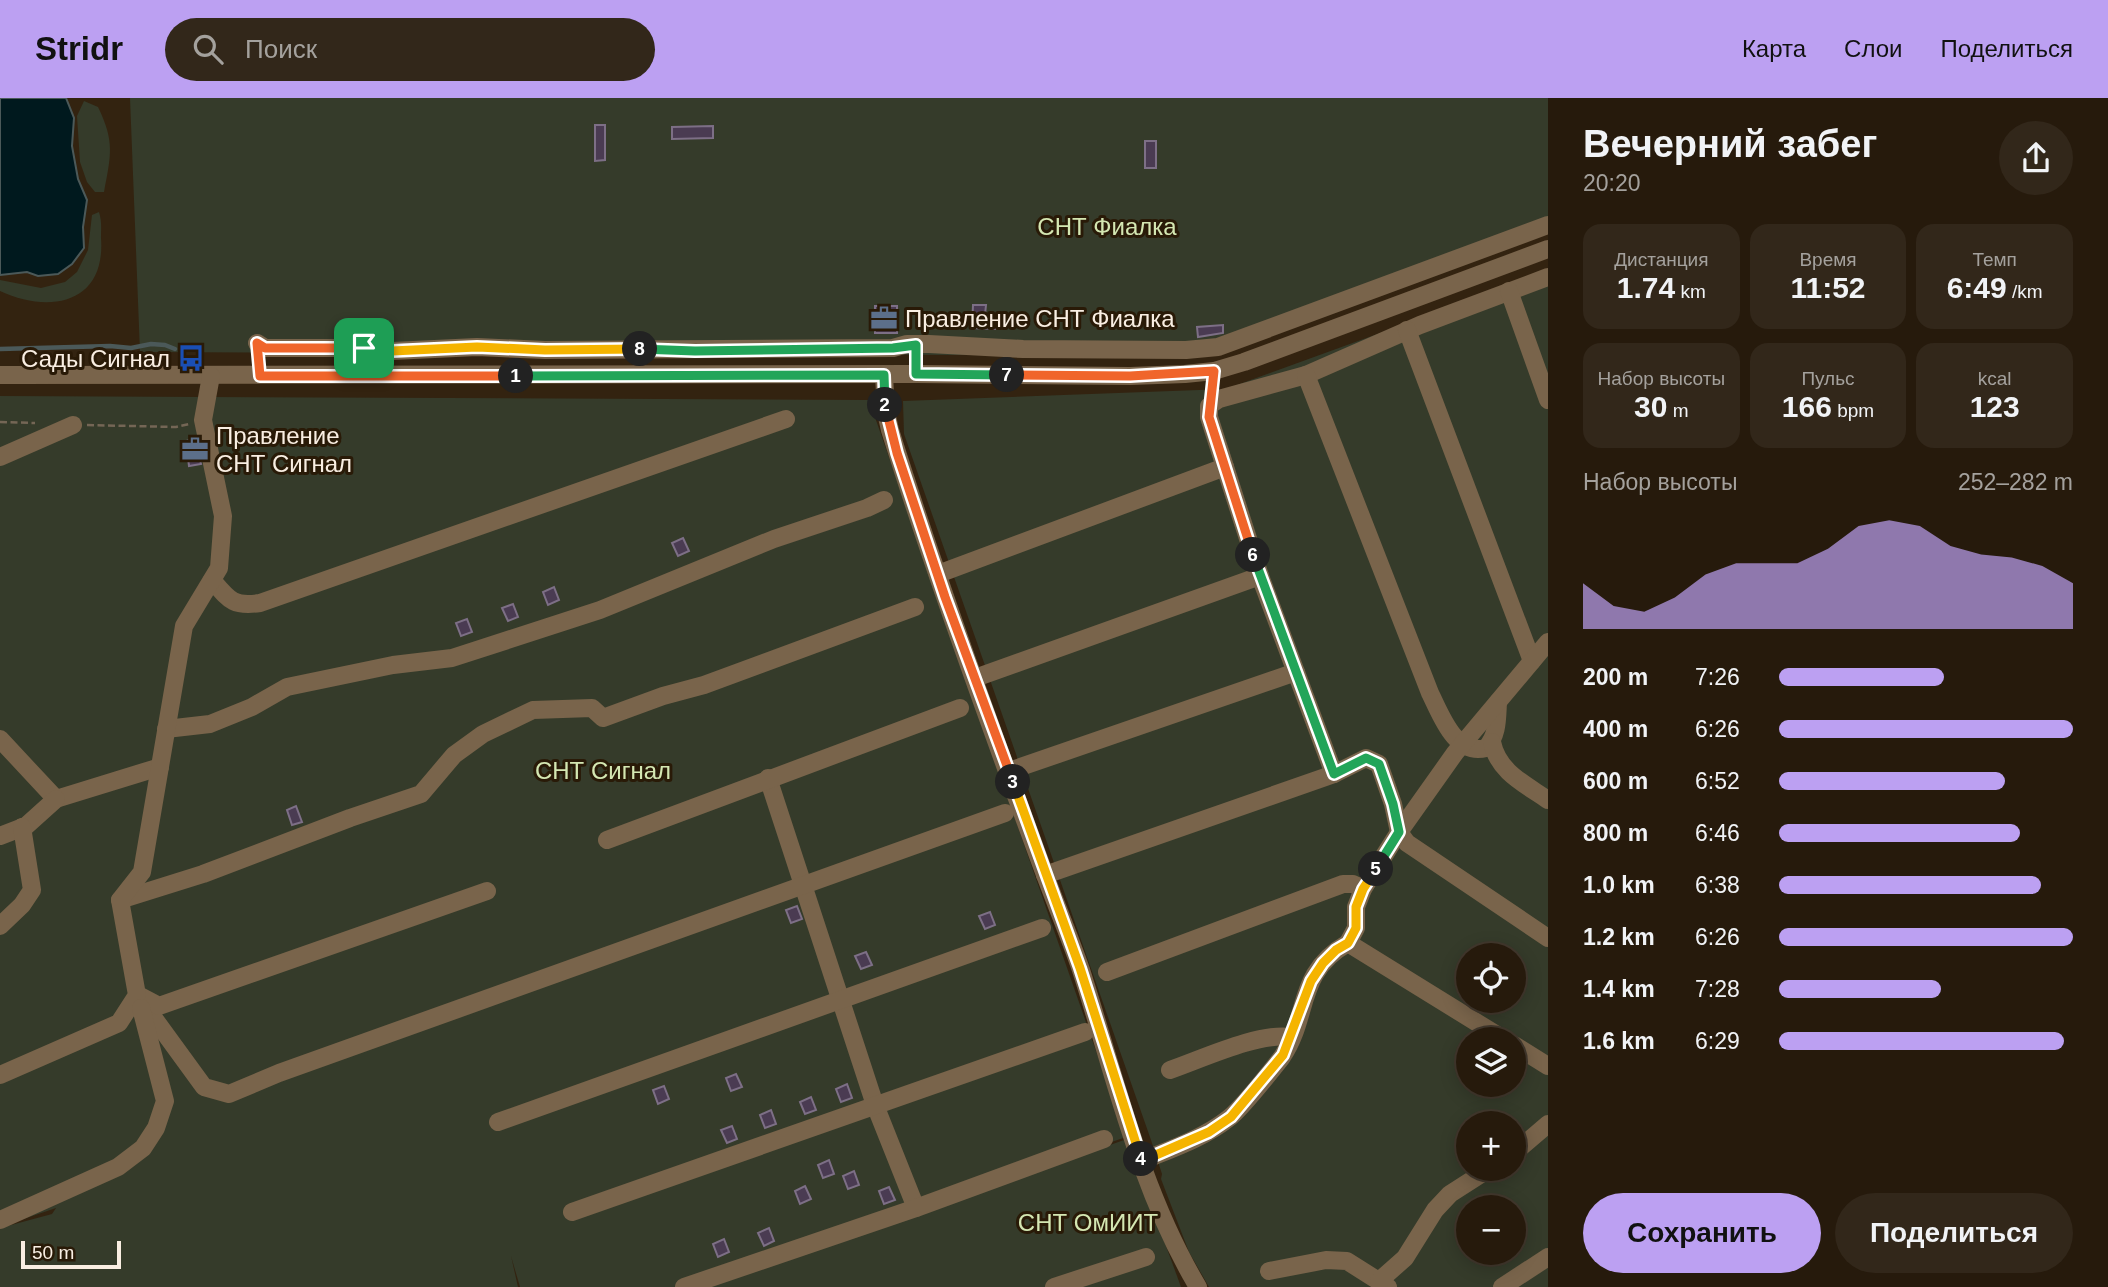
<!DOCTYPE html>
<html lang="ru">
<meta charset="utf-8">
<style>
body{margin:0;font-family:Arial,sans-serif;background:#32271a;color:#f1f3f6;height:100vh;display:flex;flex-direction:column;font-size:26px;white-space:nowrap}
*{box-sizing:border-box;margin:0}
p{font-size:23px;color:#a4a19d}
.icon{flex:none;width:38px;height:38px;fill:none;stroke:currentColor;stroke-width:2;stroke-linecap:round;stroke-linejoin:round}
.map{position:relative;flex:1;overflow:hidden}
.side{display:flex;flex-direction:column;background:#261a0c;width:560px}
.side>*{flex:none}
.controls{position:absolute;left:1456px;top:845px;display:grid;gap:14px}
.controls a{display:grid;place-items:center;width:70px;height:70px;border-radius:50%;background:#261a0c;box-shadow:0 4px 18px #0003,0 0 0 2px #42382d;font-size:35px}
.scale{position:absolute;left:21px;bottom:18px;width:100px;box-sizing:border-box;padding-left:7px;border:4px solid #f9eee2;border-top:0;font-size:19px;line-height:24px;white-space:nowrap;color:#f9eee2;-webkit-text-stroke:5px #291a07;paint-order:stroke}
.pin{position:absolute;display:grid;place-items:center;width:60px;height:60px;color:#fff;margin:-30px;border-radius:14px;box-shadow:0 4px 10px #0006}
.km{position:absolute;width:35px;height:35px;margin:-18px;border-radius:50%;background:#222;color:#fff;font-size:19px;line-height:35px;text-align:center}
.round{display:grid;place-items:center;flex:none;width:74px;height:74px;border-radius:37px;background:#32271a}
.overview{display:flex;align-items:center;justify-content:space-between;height:119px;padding:0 35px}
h1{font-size:38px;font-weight:800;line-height:52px}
.stats{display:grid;grid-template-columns:repeat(3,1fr);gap:10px;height:119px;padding:7px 35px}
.stats div{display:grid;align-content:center;border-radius:18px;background:#32271a;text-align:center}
.stats b{font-size:30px;font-weight:800}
.stats small{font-size:19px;font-weight:400}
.stats p{font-size:19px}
.chart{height:196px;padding:14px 35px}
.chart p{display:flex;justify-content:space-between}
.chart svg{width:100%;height:126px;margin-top:7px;fill:#bca0f2;opacity:.7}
.primary-button{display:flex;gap:14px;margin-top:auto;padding:14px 35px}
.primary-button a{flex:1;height:80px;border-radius:42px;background:#bca0f2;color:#111;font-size:28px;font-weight:800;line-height:80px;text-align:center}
.primary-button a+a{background:#32271a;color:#f1f3f6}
ul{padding:0 35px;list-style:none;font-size:23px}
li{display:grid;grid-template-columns:112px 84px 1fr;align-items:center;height:52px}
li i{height:18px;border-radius:9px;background:#bca0f2}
header{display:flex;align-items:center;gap:42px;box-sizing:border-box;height:98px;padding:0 35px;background:#bca0f2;color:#111}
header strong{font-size:33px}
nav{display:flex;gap:38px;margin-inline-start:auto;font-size:24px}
.search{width:490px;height:63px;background:#32271a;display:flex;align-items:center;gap:18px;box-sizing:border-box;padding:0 24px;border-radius:38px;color:#a4a19d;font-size:26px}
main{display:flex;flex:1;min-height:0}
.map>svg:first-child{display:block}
.green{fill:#353b2a;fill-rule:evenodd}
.water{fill:#00191e;stroke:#4b5959;stroke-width:2}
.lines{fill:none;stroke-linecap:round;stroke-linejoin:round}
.stream{stroke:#4b5959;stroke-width:4.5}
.building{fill:#4a3b52;stroke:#7d6f86;stroke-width:2}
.path{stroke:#746655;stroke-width:2.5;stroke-dasharray:7 3.5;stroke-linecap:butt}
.minor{stroke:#79644b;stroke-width:18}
.split-1-casing{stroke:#fff;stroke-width:14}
.split-2-casing{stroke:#fff;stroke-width:14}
.split-3-casing{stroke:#fff;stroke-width:14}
.split-4-casing{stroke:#fff;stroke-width:14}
.split-5-casing{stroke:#fff;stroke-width:14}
.split-6-casing{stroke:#fff;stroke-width:14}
.split-7-casing{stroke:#fff;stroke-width:14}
.split-8-casing{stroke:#fff;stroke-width:14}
.split-9-casing{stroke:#fff;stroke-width:14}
.split-1{stroke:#f0652b;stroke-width:9}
.split-2{stroke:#22a559;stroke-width:9}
.split-3{stroke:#f0652b;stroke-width:9}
.split-4{stroke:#f5b400;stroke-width:9}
.split-5{stroke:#f5b400;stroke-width:9}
.split-6{stroke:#22a559;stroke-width:9}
.split-7{stroke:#f0652b;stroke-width:9}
.split-8{stroke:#22a559;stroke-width:9}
.split-9{stroke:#f5b400;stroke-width:9}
.labels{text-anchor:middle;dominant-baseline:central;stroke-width:6;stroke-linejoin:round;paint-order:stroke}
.park-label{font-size:24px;fill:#d4e7b2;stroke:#291a07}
.poi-label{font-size:24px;fill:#f9eee2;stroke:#291a07;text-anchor:start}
</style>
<header>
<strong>Stridr</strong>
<div class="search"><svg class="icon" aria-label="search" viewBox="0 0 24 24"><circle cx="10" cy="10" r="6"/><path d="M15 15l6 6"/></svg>Поиск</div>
<nav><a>Карта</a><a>Слои</a><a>Поделиться</a></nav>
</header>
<main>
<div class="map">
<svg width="1548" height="1189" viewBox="0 0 1548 1189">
<rect width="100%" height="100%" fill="#332310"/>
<g class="green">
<polygon points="130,0 1548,0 1548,131 1193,258 140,254"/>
<path d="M84,3L98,9C115,44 111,57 104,94H95L87,84L80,64L77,18Z"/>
<path d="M99,114C102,124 101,130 101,140C106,206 49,216 0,193V182L41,190L65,184L77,174L88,152L92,117Z"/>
<path d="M1548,174V1189H1209L1189,1154L1161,1081L1162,1076L1151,1042L904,336L903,303L1226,291ZM1468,858H1514V903H1468ZM1468,942H1514V987H1468ZM1468,1026H1514V1071H1468ZM1468,1110H1514V1155H1468Z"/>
<polygon points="0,298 869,302 1126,1039 694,1189 520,1189 511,1158 518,1189 0,1189 0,1130 52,1116 56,1110 0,1129"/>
<polygon points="1127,1041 1181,1189 707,1189"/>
</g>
<polygon class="water" points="0,0 66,0 74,20 72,48 78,81 87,102 83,129 84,150 72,166 58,176 38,178 27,174 0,177"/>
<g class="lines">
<polyline class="stream" points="0,251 110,248 131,250 151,246 165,247 175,251"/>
</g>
<g class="building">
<polygon points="595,27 605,27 605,62 595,63"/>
<polygon points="713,28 713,40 672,41 672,29"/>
<rect x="1145" y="43" width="11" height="27"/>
<polygon points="973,207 986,207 985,217 996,218 995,231 972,230"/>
<rect x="875" y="208" width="22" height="27"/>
<polygon points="1223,227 1223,235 1198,239 1197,229"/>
<polygon points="195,341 201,366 189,368 186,343"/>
<polygon points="683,440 689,453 678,458 672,445"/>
<polygon points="554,489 559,502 548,507 543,494"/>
<polygon points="513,506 518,519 508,523 502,510"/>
<polygon points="467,521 472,534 461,538 456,525"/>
<polygon points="296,708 302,724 292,727 287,712"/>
<polygon points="797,808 802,821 791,825 786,812"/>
<polygon points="990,814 995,827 985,831 979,818"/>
<polygon points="866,854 872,867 861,871 855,858"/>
<polygon points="736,976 742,989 731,993 726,980"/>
<polygon points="847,986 852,1000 841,1004 836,991"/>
<polygon points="664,988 669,1001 658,1006 653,992"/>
<polygon points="811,999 816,1012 805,1016 800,1004"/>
<polygon points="771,1012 776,1026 765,1030 760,1017"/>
<polygon points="732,1028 737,1041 727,1045 721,1032"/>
<polygon points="829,1062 834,1076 823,1080 818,1067"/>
<polygon points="854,1073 859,1087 848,1091 843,1078"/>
<polygon points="805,1088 811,1101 800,1106 795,1093"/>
<polygon points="889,1089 895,1102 884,1106 879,1093"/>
<polygon points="769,1130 774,1143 764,1148 758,1135"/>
<polygon points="724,1141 729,1154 718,1159 713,1146"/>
</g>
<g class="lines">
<g class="path">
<polyline points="0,324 35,325"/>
<polyline points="87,327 176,329 189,326"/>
</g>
<g class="minor">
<polyline points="1548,179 1420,227 1306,277 1219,301 1209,308 1209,319 1260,478 1334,676 1366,660 1379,666 1393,706 1399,734 1407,745 1548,840"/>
<polyline points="1509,193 1548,302"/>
<polyline points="1407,232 1532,563"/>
<polyline points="257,245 265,250 364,250 392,253 477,249 545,252 893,250 907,246 929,246 1023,251 1186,252 1218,249 1548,127"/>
<polyline points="0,277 916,276 1130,278 1185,276 1214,273 1244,264 1548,151"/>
<path d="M884,277L886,314L890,332C937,482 991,630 1045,777C1057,809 1070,840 1081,872C1115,978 1140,1092 1198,1189"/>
<path d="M1306,277L1430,595C1441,617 1455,658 1486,650C1498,637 1497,621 1498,604"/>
<polyline points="0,359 73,327"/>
<polyline points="938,476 1225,369"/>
<path d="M212,482C229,502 233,509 260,505L786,321"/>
<polyline points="975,580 1260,478"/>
<polyline points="166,631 210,626 252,609 287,589 393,567 452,560 600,512 774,441 867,410 884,402"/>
<polyline points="0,641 56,701 160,669"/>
<path d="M1492,644C1498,674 1525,686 1548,702"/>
<polyline points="1009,673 1296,574"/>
<polyline points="768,680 875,1007 916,1110"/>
<polyline points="0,738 26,728 56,701"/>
<polyline points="607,742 960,610"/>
<polyline points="1045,777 1334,676"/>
<polyline points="120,802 203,776 350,720 421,696 454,657 483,636 533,612 592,610 603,620 663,598 704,587 915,509"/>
<polyline points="0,828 22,807 32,792 22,729"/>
<polyline points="1107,874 1343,786 1353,786 1363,791"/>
<polyline points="137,897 204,989 229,996 279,975 1005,715"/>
<polyline points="140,898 159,908 487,793"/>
<polyline points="1505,942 1348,845 1356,830 1356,809 1363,791 1399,734 1455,655 1548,544"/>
<polyline points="1514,947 1548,968"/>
<path d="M1170,972C1202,961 1259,934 1291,939"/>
<polyline points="0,977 119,925 137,897 120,802 142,774 184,528 219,470 223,418 203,322 211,278"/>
<polyline points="498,1024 1042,830"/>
<polyline points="1514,1055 1548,1026"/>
<path d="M1142,1063C1171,1051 1204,1040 1229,1020C1242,1010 1271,973 1282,959C1310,918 1295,875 1348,845"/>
<polyline points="572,1114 1085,934"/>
<polyline points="0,1122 118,1069 143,1050 156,1030 165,1003 141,910"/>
<polyline points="1269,1173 1326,1162 1347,1163 1388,1189"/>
<polyline points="1379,1183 1405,1160 1435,1112 1450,1096 1489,1071"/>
<polyline points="684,1189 916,1110 1104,1041"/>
<polyline points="1054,1189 1146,1159"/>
<polyline points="1502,1189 1548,1159"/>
</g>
</g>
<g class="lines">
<defs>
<polyline id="split-1" points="364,250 265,250 257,245 260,278 516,278"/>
<polyline id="split-2" points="516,278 884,277 885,307"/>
<polyline id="split-3" points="885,307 897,355 945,499 1013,684"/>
<polyline id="split-4" points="1013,684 1080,870 1141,1061"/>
<polyline id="split-5" points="1141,1061 1142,1063 1209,1034 1231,1019 1283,957 1311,883 1323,865 1336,852 1348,845 1356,830 1356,809 1363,791 1376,771"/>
<polyline id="split-6" points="1253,457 1334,676 1366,660 1379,666 1393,706 1399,734 1376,771"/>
<polyline id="split-7" points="1007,277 1130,278 1214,273 1209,319 1253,457"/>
<polyline id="split-8" points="640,251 695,253 893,250 916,247 916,276 1007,277"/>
<polyline id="split-9" points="364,250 392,253 477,249 545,252 640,251"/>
</defs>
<use href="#split-1" class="split-1-casing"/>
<use href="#split-2" class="split-2-casing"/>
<use href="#split-3" class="split-3-casing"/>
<use href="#split-4" class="split-4-casing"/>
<use href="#split-5" class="split-5-casing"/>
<use href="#split-6" class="split-6-casing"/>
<use href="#split-7" class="split-7-casing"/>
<use href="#split-8" class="split-8-casing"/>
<use href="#split-9" class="split-9-casing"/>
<use href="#split-1" class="split-1"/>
<use href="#split-2" class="split-2"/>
<use href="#split-3" class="split-3"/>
<use href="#split-4" class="split-4"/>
<use href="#split-5" class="split-5"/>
<use href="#split-6" class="split-6"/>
<use href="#split-7" class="split-7"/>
<use href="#split-8" class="split-8"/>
<use href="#split-9" class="split-9"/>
</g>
<defs>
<symbol id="office-bare" viewBox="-9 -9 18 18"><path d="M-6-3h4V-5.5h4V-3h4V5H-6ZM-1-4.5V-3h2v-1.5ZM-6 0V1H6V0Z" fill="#5c6f8a" stroke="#291a07" stroke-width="2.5" paint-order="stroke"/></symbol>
<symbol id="bus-bare" viewBox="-9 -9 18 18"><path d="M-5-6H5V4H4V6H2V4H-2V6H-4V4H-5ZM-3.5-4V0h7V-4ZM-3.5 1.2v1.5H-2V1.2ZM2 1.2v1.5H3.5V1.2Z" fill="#1a4fb4" stroke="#291a07" stroke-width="2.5" paint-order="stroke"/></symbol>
</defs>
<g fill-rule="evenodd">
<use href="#office-bare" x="865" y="201" width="38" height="38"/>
<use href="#bus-bare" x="172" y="241" width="38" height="38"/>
<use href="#office-bare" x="176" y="332" width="38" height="38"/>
</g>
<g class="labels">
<g class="park-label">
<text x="1107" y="128">СНТ Фиалка</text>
<text x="603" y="672">СНТ Сигнал</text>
<text x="1088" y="1124">СНТ ОмИИТ</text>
</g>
<g class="poi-label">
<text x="905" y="220">Правление СНТ Фиалка</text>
<text x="170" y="260" text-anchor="end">Сады Сигнал</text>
<text x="216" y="337">Правление<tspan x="216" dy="28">СНТ Сигнал</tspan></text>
</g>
</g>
</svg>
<div class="controls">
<a><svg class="icon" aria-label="locate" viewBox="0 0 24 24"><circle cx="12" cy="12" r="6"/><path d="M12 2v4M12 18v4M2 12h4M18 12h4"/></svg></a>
<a><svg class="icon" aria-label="layers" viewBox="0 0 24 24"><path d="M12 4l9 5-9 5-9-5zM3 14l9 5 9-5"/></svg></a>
<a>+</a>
<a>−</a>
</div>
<div class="scale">50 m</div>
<div class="pin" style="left:364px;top:250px;background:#1e9e55"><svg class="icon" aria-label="arrive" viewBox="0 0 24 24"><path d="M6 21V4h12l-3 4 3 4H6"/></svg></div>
<b class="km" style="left:516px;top:278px">1</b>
<b class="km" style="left:885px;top:307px">2</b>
<b class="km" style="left:1013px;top:684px">3</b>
<b class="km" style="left:1141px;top:1061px">4</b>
<b class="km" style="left:1376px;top:771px">5</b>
<b class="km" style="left:1253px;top:457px">6</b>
<b class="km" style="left:1007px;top:277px">7</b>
<b class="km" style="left:640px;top:251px">8</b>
</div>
<section class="side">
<div class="overview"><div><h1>Вечерний забег</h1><p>20:20</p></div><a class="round"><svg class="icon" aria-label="share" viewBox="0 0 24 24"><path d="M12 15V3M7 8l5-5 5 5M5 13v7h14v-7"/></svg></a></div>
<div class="stats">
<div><p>Дистанция</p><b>1.74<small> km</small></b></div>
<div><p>Время</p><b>11:52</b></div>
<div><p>Темп</p><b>6:49<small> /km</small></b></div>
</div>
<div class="stats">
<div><p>Набор высоты</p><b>30<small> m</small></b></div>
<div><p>Пульс</p><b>166<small> bpm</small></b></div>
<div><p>kcal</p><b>123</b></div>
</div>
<div class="chart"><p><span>Набор высоты</span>252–282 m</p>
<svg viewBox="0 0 160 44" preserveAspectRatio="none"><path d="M0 44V28L10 36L20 38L30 33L40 25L50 21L60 21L70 21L80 16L90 8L100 6L110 8L120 15L130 18L140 19L150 22L160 28V44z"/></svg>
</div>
<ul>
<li><b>200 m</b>7:26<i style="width:56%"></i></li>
<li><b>400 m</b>6:26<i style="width:100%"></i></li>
<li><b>600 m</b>6:52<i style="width:77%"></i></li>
<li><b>800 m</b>6:46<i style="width:82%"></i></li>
<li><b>1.0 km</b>6:38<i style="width:89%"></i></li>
<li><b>1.2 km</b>6:26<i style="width:100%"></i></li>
<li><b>1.4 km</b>7:28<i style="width:55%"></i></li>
<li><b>1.6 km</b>6:29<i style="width:97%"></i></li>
</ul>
<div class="primary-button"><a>Сохранить</a><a>Поделиться</a></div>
</section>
</main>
